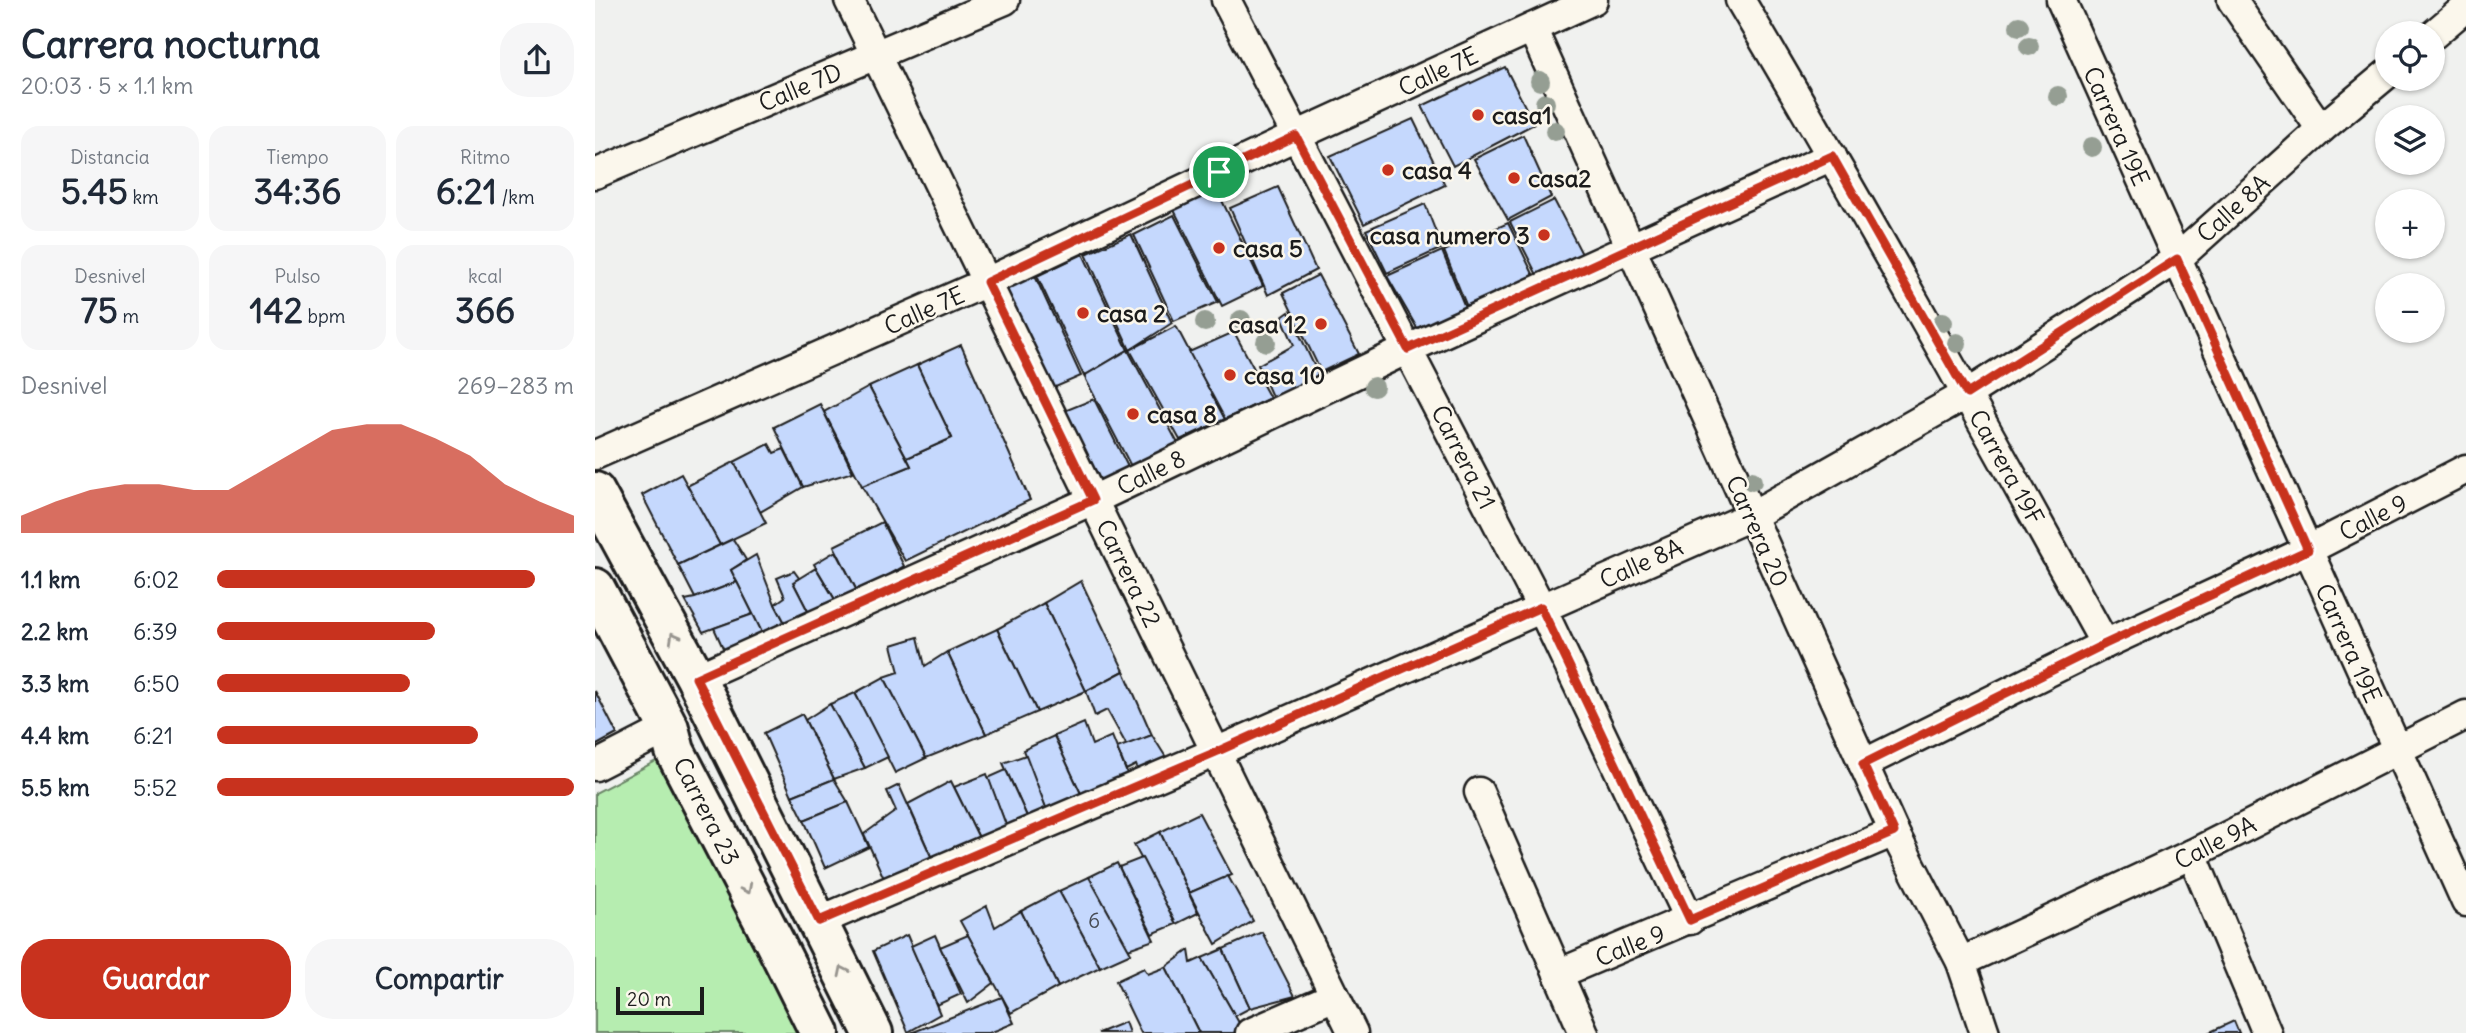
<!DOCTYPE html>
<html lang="es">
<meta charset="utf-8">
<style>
body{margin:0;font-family:Delius,sans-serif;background:#f6f6f7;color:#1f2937;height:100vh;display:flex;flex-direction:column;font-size:26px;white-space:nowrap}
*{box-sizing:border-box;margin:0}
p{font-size:23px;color:#747a83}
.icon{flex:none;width:38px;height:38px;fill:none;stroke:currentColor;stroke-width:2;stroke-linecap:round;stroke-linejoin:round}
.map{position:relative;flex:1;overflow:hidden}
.panel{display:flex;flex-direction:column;background:#fff;width:595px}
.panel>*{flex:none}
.buttons{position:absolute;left:1780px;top:21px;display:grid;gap:14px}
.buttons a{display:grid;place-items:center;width:70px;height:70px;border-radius:50%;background:#fff;box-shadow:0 2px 5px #0004;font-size:35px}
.scale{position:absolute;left:21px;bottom:18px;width:88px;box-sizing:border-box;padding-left:7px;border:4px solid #1c1c1c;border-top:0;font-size:19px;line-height:24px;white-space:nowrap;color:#1c1c1c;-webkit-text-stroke:5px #fbf7ec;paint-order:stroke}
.pin{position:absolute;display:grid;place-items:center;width:60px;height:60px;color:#fff;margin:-30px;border:4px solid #fff;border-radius:50%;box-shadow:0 2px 7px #0007}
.round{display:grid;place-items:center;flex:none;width:74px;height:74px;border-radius:28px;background:#f6f6f7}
.head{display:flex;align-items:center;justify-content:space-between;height:119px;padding:0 21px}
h1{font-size:38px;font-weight:700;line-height:52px}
.figures{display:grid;grid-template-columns:repeat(3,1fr);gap:10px;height:119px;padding:7px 21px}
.figures div{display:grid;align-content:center;border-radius:18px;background:#f6f6f7;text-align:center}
.figures b{font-size:35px;font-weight:700}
.figures small{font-size:19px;font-weight:400}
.figures p{font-size:19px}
.chart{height:196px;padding:14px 21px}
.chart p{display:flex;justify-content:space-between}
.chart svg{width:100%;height:126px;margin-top:7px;fill:#c8321e;opacity:.7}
.action{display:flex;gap:14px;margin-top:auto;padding:14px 21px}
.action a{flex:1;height:80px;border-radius:28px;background:#c8321e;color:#fff;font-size:28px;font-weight:700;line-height:80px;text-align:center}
.action a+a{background:#f6f6f7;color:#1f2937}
ul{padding:0 21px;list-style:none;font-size:23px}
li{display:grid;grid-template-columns:112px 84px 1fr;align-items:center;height:52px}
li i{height:18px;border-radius:9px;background:#c8321e}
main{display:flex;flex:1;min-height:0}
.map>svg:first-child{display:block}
.green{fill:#b6edb0;stroke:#698466;stroke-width:2}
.building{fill:#c5d8fd;stroke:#1c1c1c;stroke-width:2}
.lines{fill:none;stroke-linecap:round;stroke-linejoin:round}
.minor-casing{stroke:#1c1c1c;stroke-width:33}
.secondary-casing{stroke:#1c1c1c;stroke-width:44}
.minor{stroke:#fbf7ec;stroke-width:28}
.secondary{stroke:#fbf7ec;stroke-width:38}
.tree{fill:#959e93}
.oneway{stroke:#97948e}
.route-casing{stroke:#fff;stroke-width:14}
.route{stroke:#c8321e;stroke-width:9}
.poi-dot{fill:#c8321e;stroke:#fbf7ec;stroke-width:2.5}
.labels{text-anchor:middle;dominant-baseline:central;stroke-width:5;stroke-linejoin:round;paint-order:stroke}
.number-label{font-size:21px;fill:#464b54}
.street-label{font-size:24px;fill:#1c1c1c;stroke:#fbf7ec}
.poi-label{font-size:24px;font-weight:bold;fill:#1c1c1c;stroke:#fbf7ec;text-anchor:start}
</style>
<main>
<section class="panel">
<div class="head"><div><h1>Carrera nocturna</h1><p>20:03 · 5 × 1.1 km</p></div><a class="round"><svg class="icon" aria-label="share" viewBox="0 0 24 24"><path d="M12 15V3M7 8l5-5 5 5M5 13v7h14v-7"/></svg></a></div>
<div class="figures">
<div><p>Distancia</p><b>5.45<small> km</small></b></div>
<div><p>Tiempo</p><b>34:36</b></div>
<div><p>Ritmo</p><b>6:21<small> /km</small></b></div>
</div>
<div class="figures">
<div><p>Desnivel</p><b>75<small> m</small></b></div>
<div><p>Pulso</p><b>142<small> bpm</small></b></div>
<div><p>kcal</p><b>366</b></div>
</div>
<div class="chart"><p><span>Desnivel</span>269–283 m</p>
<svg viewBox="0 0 160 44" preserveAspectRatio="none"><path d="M0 44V38L10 33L20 29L30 27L40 27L50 29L60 29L70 22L80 15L90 8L100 6L110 6L120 11L130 17L140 27L150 33L160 38V44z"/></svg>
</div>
<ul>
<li><b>1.1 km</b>6:02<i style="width:89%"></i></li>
<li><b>2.2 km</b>6:39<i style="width:61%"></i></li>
<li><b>3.3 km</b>6:50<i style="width:54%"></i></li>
<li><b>4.4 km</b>6:21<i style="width:73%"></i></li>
<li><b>5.5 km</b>5:52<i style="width:100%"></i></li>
</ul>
<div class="action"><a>Guardar</a><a>Compartir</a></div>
</section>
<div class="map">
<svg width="1871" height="1033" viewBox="0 0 1871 1033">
<rect width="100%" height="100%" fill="#f0f1ef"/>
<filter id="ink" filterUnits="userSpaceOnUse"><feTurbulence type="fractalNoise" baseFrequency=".0143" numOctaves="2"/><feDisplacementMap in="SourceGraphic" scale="14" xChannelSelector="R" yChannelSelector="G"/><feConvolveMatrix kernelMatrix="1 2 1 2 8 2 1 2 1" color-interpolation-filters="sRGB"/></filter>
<g filter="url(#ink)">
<polygon class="green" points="80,751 215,1033 0,1033 0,793"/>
<g class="building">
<polygon points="910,67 939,124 858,166 827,106"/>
<polygon points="818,119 850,185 769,224 735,156"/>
<polygon points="928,135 956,197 913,220 879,159"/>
<polygon points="683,187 721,270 673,295 635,208"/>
<polygon points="621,188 668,286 627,306 579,210"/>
<polygon points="959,200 987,254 943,277 915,222"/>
<polygon points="830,204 847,248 792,273 771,230"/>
<polygon points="579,215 623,302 579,321 539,235"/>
<polygon points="913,223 941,280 874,312 849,251"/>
<polygon points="536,234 577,323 535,350 491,254"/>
<polygon points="847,251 872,312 822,328 792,276"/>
<polygon points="488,254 533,350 489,376 442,276"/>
<polygon points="723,275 764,354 726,372 688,293"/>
<polygon points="440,276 486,376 456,389 401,292"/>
<polygon points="694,312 725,378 679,401 663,365 699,345 687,317"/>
<polygon points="581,326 630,419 585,440 535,350"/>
<polygon points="639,332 675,398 630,419 594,352"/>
<polygon points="366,345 435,500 310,561 267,486 316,466 312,458 357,438 322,365"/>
<polygon points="533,350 587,451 540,474 489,376"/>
<polygon points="322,365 357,438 312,458 274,387"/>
<polygon points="274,387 316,466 267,486 229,412"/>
<polygon points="499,399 538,477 500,493 462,414"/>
<polygon points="225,404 258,472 208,487 179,427"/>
<polygon points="174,444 179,453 189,449 208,487 165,512 139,462"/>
<polygon points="139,462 171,523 125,545 92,486"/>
<polygon points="86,474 125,545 83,565 47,495"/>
<polygon points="287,522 309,566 263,593 239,546"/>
<polygon points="138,539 151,560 136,570 142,582 100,598 83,565"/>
<polygon points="241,551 263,593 242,603 219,564"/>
<polygon points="161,555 180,604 195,632 173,645 136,570"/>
<polygon points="221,568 242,603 217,619 198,582"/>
<polygon points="199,571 204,578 198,582 217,619 195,632 180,604 190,597 182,578"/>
<polygon points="486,581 529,671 491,691 449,603"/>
<polygon points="142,582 158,614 108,632 90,600 100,598"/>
<polygon points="449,603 491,691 442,712 402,629"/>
<polygon points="158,614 173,645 133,659 119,628"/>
<polygon points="402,629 442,712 391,734 352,652"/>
<polygon points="323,637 330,666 352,652 391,734 331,758 289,677 304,672 297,645"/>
<polygon points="529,671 557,735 532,746 512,710 500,716 491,691"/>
<polygon points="289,677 331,758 300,773 260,693"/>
<polygon points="0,691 22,734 0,746"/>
<polygon points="260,693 293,757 270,768 235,704"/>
<polygon points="235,704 270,768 239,779 210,720"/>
<polygon points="207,714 239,779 197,796 169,733"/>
<polygon points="489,723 497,745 517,736 537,786 488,798 459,736"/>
<polygon points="557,735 579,770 549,786 541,765 531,770 522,748"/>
<polygon points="459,736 488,798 453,813 428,750"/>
<polygon points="431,755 453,813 434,821 408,763"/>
<polygon points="411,770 434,821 414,833 393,778"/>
<polygon points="392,774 414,833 387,844 359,787"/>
<polygon points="239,779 253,802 209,820 197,796"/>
<polygon points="356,781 387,844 339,863 313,804"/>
<polygon points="304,785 339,863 291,883 269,834 301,811 292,791"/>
<polygon points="253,802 274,847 230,868 209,820"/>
<polygon points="604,813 637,875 594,893 565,832"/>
<polygon points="565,832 603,913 581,924 539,845"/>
<polygon points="547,858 581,924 557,934 524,867"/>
<polygon points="522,863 559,940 533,949 494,877"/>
<polygon points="633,876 658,921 621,944 594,893"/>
<polygon points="494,877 536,953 505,967 464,891"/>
<polygon points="464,891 505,967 463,987 426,911"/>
<polygon points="392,906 400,927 426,911 463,987 416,1013 365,921"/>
<polygon points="667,932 700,996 655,1008 628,949"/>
<polygon points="312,935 345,1014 313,1032 278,951"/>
<polygon points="340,935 366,994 342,1005 316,946"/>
<polygon points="373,935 399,983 373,1003 345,947"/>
<polygon points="628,949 655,1008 640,1016 607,958"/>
<polygon points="594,950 596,963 607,958 647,1028 638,1033 604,1033 571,967"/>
<polygon points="571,967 604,1033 546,1033 521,981 549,968 553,974"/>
<polygon points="407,997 419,1023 402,1030 394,1033 316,1033"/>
<polygon points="1639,1021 1644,1033 1613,1033"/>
<polygon points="530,1022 534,1033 503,1033"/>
</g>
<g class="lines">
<defs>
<g id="minor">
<polyline points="254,0 758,1033"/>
<polyline points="631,0 946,607 1095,920"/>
<path d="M1145,0C1271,212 1391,428 1510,644"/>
<polyline points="1466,0 1871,902"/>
<polyline points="1637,0 1726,129"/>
<polyline points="937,28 1299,832 1366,962 1390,1033"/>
<polyline points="1838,35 1871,7"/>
<polyline points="0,174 410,0"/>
<polyline points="0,455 392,282 701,136 998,0"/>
<polyline points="101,678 498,500 813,349 1237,156"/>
<polyline points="1268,764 1510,644 1713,550 1871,469"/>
<polyline points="0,766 74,728"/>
<polyline points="884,792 989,1033"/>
<polyline points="1597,854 1672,1033"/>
<polyline points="224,921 621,752 1156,516 1372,394 1582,259 1726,129 1792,74"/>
<polyline points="1366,962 1597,854 1871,715"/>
<polyline points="963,974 1299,832"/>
<polyline points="655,1033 740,996"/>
</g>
<g id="secondary">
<polyline points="0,492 101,678 278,1033"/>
<polyline points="0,588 74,728 80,751 179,941 225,1033"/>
</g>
</defs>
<use href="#minor" class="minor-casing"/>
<use href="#secondary" class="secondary-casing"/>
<use href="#minor" class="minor"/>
<use href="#secondary" class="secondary"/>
</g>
<g class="tree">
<circle cx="1424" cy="26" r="10"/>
<circle cx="1434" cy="46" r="10"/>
<circle cx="945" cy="81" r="10"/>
<circle cx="1463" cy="96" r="10"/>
<circle cx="950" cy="103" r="10"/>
<circle cx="960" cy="131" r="10"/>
<circle cx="1497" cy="147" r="10"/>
<circle cx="646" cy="320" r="10"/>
<circle cx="610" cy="322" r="10"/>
<circle cx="1348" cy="322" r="10"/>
<circle cx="671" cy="342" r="10"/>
<circle cx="1362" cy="343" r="10"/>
<circle cx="779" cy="387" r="10"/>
<circle cx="1157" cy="481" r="10"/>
</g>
<defs><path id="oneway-chevron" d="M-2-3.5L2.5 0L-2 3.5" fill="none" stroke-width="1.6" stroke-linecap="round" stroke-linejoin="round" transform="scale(1.75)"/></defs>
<g class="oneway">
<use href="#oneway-chevron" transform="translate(79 637) rotate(-119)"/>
<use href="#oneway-chevron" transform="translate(152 889) rotate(62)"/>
<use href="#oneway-chevron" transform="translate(248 971) rotate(-116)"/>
</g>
</g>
<g class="lines" filter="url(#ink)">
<defs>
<polygon id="route" points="701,136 813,349 1237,156 1372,394 1582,259 1713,550 1510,644 1268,764 1299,832 1095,920 946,607 621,752 224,921 101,678 498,500 392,282"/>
</defs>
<use href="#route" class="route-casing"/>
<use href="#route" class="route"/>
</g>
<g class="poi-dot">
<circle cx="883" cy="115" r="7"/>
<circle cx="793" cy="170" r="7"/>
<circle cx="919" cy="178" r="7"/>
<circle cx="949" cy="235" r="7"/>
<circle cx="624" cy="248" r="7"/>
<circle cx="488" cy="313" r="7"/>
<circle cx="726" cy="324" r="7"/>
<circle cx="635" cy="375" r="7"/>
<circle cx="538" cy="414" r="7"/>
</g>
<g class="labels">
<g class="number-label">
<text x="499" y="920">6</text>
</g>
<g class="street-label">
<text transform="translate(843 71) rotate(-25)">Calle 7E</text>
<text transform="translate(205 87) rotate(-23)">Calle 7D</text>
<text transform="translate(1522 126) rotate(66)">Carrera 19E</text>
<text transform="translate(1638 208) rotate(-42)">Calle 8A</text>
<text transform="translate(329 310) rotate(-24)">Calle 7E</text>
<text transform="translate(869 457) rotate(63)">Carrera 21</text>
<text transform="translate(1412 467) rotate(61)">Carrera 19F</text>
<text transform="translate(556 472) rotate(-26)">Calle 8</text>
<text transform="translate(1778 517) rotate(-27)">Calle 9</text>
<text transform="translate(1163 531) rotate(66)">Carrera 20</text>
<text transform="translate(1046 563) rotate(-24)">Calle 8A</text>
<text transform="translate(534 573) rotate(64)">Carrera 22</text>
<text transform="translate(1754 643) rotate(66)">Carrera 19E</text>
<text transform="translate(112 811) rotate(63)">Carrera 23</text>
<text transform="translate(1620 842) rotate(-27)">Calle 9A</text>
<text transform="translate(1035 945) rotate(-22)">Calle 9</text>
</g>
<g class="poi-label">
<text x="897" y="115">casa1</text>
<text x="807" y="170">casa 4</text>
<text x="933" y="178">casa2</text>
<text x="935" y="235" text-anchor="end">casa numero 3</text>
<text x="638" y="248">casa 5</text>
<text x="502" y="313">casa 2</text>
<text x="712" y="324" text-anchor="end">casa 12</text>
<text x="649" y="375">casa 10</text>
<text x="552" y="414">casa 8</text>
</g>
</g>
</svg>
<div class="buttons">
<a><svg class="icon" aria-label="locate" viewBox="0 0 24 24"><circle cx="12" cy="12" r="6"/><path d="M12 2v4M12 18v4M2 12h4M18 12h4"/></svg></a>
<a><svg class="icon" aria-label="layers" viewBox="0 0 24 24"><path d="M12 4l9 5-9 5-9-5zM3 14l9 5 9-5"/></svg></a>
<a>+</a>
<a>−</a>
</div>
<div class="scale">20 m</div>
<div class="pin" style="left:624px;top:172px;background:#1e9e55"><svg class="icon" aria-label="arrive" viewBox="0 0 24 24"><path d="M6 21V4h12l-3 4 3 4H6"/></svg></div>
</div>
</main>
